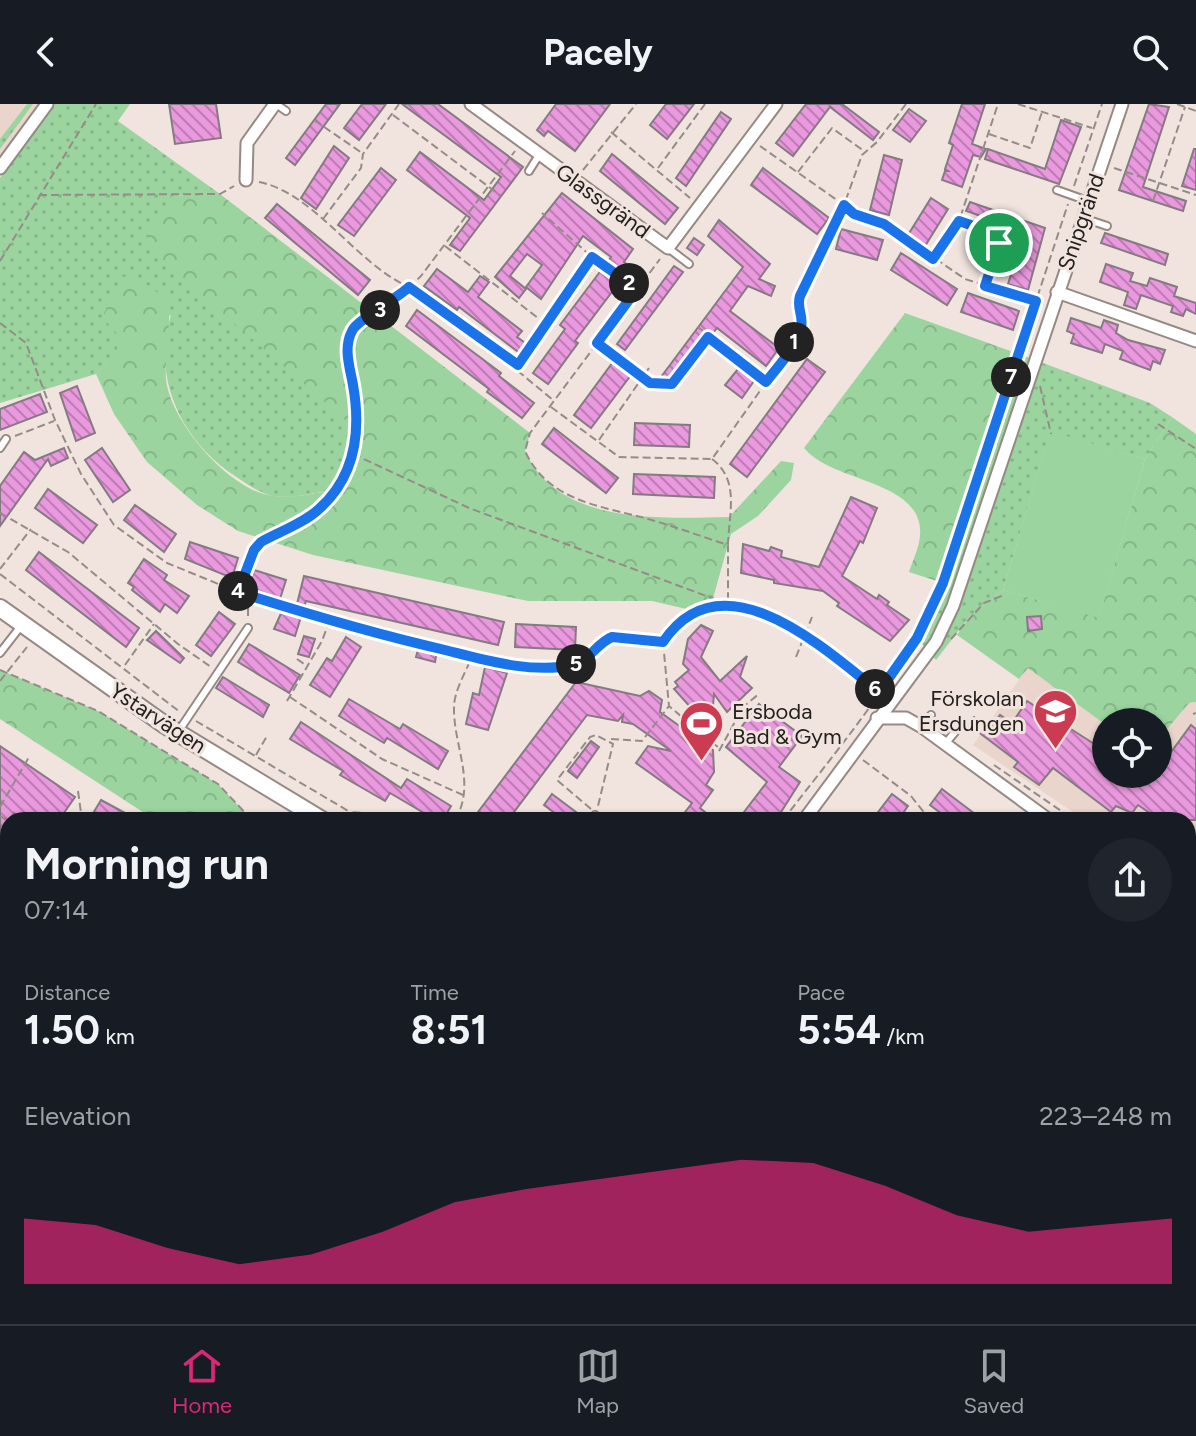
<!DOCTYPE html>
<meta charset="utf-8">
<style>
body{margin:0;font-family:Figtree,sans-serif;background:#20242c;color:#f1f3f6;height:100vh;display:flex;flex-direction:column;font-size:30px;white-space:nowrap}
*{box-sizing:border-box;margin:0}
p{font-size:26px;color:#9ea1a6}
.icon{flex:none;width:44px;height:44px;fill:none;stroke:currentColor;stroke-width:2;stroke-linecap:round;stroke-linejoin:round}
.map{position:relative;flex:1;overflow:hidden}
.sheet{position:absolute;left:0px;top:708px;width:1196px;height:512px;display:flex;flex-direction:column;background:#171b24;border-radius:24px 24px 0 0;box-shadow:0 2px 6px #0004}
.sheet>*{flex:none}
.fabs{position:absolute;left:1092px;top:604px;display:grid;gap:16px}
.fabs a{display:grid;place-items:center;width:80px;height:80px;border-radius:50%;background:#171b24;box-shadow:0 2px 6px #0004;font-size:40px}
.pin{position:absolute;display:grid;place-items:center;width:68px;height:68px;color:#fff;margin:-34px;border:4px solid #fff;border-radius:50%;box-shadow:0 2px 8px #0007}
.km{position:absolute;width:40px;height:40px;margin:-20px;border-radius:50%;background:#222;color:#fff;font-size:22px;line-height:40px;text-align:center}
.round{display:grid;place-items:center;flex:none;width:84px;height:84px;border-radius:42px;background:#20242c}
.headline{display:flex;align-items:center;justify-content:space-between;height:136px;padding:0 24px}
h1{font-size:44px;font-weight:700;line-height:60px}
.stats{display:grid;grid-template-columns:repeat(3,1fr);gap:12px;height:136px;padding:8px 24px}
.stats div{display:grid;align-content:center}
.stats b{font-size:40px;font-weight:700}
.stats small{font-size:22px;font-weight:400}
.stats p{font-size:22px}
.chart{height:224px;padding:16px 24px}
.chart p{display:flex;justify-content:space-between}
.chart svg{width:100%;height:144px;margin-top:8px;fill:#db2777;opacity:.7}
header{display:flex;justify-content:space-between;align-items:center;height:104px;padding:0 24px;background:#171b24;font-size:36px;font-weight:700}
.tab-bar{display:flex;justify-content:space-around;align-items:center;height:112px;border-top:2px solid #363941;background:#171b24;font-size:22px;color:#9ea1a6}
.tab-bar a{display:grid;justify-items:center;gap:4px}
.tab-bar .active{color:#db2777}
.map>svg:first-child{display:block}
.built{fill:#ead5cc}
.grass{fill:url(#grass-dots)}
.forest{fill:url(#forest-crowns)}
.garden{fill:#9bd49f}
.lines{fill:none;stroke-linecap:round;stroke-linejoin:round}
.stream{stroke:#59b5f6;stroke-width:3}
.building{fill:url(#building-back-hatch);stroke:#847a82;stroke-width:2}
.lane-casing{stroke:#958984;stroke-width:10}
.street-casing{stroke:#958984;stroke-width:15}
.secondary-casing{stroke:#958984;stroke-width:20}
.path{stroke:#958c88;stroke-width:2;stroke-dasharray:8 4;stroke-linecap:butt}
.lane{stroke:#fff;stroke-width:6}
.street{stroke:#fff;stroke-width:11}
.secondary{stroke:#fff;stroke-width:16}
.route-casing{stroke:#fff;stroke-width:16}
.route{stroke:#1a73e8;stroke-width:10}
.labels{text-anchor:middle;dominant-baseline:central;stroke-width:6;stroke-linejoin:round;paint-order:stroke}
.street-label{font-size:22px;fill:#24201e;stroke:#f1e4de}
.poi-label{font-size:22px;fill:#24201e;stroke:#f1e4de;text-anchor:end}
</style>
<header><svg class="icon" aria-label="back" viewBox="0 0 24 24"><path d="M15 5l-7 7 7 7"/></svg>Pacely<svg class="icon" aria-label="search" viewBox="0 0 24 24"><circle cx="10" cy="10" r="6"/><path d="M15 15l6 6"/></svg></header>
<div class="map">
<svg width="1196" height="1220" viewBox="0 0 1196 1220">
<defs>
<pattern id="grass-dots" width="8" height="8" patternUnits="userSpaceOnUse" patternTransform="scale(2)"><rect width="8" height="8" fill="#9bd49f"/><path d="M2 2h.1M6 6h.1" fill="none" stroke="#85b688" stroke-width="1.8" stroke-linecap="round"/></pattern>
<pattern id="forest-crowns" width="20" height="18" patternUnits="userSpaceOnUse" patternTransform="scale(2)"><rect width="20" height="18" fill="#9bd49f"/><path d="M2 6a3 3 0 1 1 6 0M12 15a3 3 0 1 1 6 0" fill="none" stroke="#85b688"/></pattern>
<pattern id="building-back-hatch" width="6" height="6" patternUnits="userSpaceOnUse" patternTransform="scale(2)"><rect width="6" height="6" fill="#e999dd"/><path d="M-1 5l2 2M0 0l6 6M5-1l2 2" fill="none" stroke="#bd7cb3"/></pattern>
</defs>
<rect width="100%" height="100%" fill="#f1e4de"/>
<g class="built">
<polygon points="0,0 43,0 0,57"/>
<polygon points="1028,563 1106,621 1106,670 1158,670 1158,636 1189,599 1196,598 1196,801 1188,812 1188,716 1085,716 973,641"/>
</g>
<g class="grass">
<polygon points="27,0 33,0 0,45 0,35"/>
<path d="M53,0H130L118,17L220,90L172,92L357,326L349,362L335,385C315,389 293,395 273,392C260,390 246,379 235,372C182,337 151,274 171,211L122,234L121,240L96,270L0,299V74Z"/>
<polygon points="1019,250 1150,299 1172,313 1145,355 1050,328 1003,486 970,512 936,556 917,534 943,479"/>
<polygon points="0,949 8,953 8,1212 280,1212 272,1220 0,1220"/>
<polygon points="588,1212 800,1212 798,1220 620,1220"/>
</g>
<g class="forest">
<path d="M220,90L530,329L525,347C559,422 661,414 729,413L781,357L794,359L791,376L758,412L731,430L710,505L699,508L652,497H528L313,451L238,427L197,401L147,358L114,310L96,270L121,239V234L102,213L123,173L132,170L168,196C172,221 164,248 166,275C170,317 230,388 274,392C294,394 315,390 335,385L349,361L357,326L151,147L147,129L172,92Z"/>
<path d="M905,209L1019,250L943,479L909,468C913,456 919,444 920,432C925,376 832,379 804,344Z"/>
<polygon points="1172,313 1196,330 1196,598 1189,599 1158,636 1158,618 1106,618 1106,621 1028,564 1019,575 957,531 970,512 1003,486 1099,513 1145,355"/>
<polygon points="0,566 98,607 218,680 252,716 155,716 0,615"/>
<polygon points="0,860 8,864 8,953 0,949"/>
<polygon points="1188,1061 1196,1063 1196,1136 1188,1135"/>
<polygon points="280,1212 433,1212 430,1220 272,1220"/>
</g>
<g class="garden">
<polygon points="1050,327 1145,355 1099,514 1003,486"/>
<polygon points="0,966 8,970 8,1122 0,1117"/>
<polygon points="961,1212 1020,1212 1067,1220 1007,1220"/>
</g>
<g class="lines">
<polyline class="stream" points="1112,1212 1114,1220"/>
</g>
<g class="building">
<polygon points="169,0 216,0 221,34 175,40"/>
<polygon points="326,0 340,0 295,61 286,54"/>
<polygon points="362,0 386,0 359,36 344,24"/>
<polygon points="402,0 438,0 523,63 460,147 450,141 470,114 407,66 420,48 484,96 501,73"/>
<polygon points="556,0 610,0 575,47 548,27 544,32 537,26"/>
<polygon points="666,0 694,0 667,35 650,21"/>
<polygon points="806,0 842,0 879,28 873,36 830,3 793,52 776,39"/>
<polygon points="962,0 985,0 972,40 986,45 981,53 973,51 962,83 942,76 945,67 948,67 945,65 953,41 949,39"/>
<polygon points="1149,0 1169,3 1143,83 1186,97 1183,107 1119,86"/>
<polygon points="909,5 926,17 910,38 893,26"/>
<polygon points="721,8 731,15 686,82 676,74"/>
<polygon points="1061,16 1081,23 1059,80 985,55 988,45 1045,65"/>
<polygon points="334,42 349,54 316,105 301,94"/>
<polygon points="1194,45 1196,45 1196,86 1182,82"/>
<polygon points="612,50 678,104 665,120 600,67"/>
<polygon points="884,51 902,56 889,111 870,106"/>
<polygon points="381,64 396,76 354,132 338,121"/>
<polygon points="763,64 829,114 817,130 751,81"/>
<polygon points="562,89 633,145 624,158 634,166 628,175 624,172 575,237 578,239 548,280 533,269 565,225 560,221 611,153 583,132 541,195 526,183 542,161 527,150 510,172 526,185 519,194 495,173"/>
<polygon points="931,94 948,105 925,142 908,131"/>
<polygon points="970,98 1045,124 1028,186 1008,180 1025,127 966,107"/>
<polygon points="277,100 370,176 358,191 265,114"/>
<polygon points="719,116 770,160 759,175 775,182 771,192 748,182 730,207 779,244 766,262 717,224 713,229 708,226 669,279 661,273 743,163 708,132"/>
<polygon points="841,125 883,136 877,156 836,145"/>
<polygon points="1105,129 1168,150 1165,161 1101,139"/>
<polygon points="694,134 704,141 697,151 687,144"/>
<polygon points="901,149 957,185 947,201 891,166"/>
<polygon points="1106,160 1133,169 1130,177 1147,182 1150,174 1177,183 1174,192 1196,199 1196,210 1186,205 1183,212 1171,208 1173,202 1141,191 1136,205 1124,201 1128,188 1100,178"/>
<polygon points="674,162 683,168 625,246 617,240"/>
<polygon points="437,165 468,188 480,172 489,178 478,193 522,227 517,233 528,241 521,250 459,203 457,206 424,182"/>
<polygon points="968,189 1019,207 1013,226 961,208"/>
<polygon points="417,206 501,269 499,272 534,299 522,314 487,288 489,285 406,222"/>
<polygon points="1071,214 1101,224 1104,216 1118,221 1116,229 1128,236 1165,246 1160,260 1153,257 1150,266 1120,255 1123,247 1105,240 1102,249 1071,239 1074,230 1067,227"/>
<polygon points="807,255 825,268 747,373 730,360"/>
<polygon points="613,258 631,271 591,324 574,311"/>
<polygon points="738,265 754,277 742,294 725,281"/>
<polygon points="77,282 95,329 76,337 60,289"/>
<polygon points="40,290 47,308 0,326 0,305"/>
<polygon points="635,319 690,321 689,343 634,341"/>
<polygon points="554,324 618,374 606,389 542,340"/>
<polygon points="64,344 68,354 51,362 48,355 0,422 0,382 24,348 35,356"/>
<polygon points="102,344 130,386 113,398 85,356"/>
<polygon points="634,370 715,373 714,394 633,390"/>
<polygon points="48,385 97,421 83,439 35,404"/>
<polygon points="851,393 877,404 863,439 860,437 842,472 877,495 879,491 889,498 887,501 909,516 890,537 837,502 839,499 823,487 774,479 774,476 741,469 743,440 769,447 771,443 782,447 781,453 819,463"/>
<polygon points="135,401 176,430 164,448 124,416"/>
<polygon points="190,438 238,454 232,474 185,455"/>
<polygon points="39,448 139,524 126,543 26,466"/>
<polygon points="144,455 167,471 164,476 189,492 177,509 165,500 160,508 132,486 134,483 128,479"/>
<polygon points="254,466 286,476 280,495 249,483"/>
<polygon points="304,472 504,518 498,541 306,497 295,532 274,525 283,505 295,508"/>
<polygon points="219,508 235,520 211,552 196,541"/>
<polygon points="1041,512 1042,525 1028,527 1027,513"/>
<polygon points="516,520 576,523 575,546 515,543"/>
<polygon points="701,521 713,527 701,553 720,577 747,552 740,573 752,584 727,608 714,590 711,626 674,585 678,582 675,578 689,566 683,560 688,535"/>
<polygon points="156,527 184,554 180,559 147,536"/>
<polygon points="304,532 315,535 309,553 298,550"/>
<polygon points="346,533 361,543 330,593 310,581 327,554 332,557"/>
<polygon points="249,540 300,571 289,589 238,558"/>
<polygon points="419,542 437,547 435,558 416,553"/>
<polygon points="485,563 507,569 488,626 466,620 473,589 479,591"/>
<polygon points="223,573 269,601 263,613 216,584"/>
<polygon points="576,578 640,592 649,587 662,596 660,608 713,646 714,668 706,681 713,686 700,704 715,716 679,716 692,699 636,659 648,642 671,647 633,620 622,618 623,611 618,617 587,611 508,716 472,716"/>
<polygon points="349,595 400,625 403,620 448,647 438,665 387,634 384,639 339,612"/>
<polygon points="1027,597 1099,643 1106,633 1106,670 1146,670 1152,674 1191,621 1196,625 1196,716 1151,716 1154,712 1138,701 1132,709 1116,702 1111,708 1053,664 1039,681 1014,663 1018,658 968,620 974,613 991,624 1000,611 1012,619"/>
<polygon points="759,600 802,632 779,663 800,678 776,716 738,716 767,678 726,643"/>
<polygon points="301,618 401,684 407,675 451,702 443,716 436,716 390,689 385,697 340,671 343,667 290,635"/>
<polygon points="591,637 599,643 577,674 568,667"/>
<polygon points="0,642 75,693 59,716 26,716 14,709 0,731"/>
<polygon points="942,685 983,716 950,716 930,701"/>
<polygon points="552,690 576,708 571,716 564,716 544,701"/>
<polygon points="892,690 908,702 898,716 872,716"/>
<polygon points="101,696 138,716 89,716"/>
</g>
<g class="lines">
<defs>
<g id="lane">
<polyline points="276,0 286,7"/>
<polyline points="529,67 539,51"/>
<polyline points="1057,86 1088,97"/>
<polyline points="1083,114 1107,122"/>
<polyline points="668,144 689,160"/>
<polyline points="0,344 6,335"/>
<polyline points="0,549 21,522"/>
<polyline points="922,623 931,611"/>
<polyline points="178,628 248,524"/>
<polyline points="945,640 955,628"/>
<polyline points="591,716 595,711"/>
</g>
<g id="street">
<polyline points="471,0 668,144 776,0"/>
<polyline points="0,64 47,0"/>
<polyline points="246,76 247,39 275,0"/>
<polyline points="1057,188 1196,237"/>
<polyline points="877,614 906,614 922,623 1049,716"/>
<polyline points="804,716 936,538 953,502 1122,0"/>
<polyline points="807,1220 809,1212"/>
</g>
<g id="secondary">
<polyline points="0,504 165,621 322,716"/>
<polyline points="1188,1061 1196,1063"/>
</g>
</defs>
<use href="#lane" class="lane-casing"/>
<use href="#street" class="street-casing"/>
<use href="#secondary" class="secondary-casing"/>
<g class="path">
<polyline points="906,0 877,38 862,51 844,101 854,110 891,124 965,175 1041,199"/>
<polyline points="1018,0 1092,24"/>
<polyline points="1177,0 1196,7"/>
<polyline points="393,11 501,92"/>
<polyline points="314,16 362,49"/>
<polyline points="611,28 690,94"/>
<polyline points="989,30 1030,44 1042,8"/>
<polyline points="658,64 705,0"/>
<polyline points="1114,64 1196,91"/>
<polyline points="583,66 636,0"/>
<polyline points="798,68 832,24 864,47"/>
<path d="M259,78C315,89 356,160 409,183L518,261L519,268L553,296"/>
<polyline points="1074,82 1102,0"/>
<polyline points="39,91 220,90 234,82"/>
<polyline points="1153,97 1185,3"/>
<polyline points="323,115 361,64 363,50 399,0"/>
<polyline points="960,117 996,132 999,139 985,180"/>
<polyline points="445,142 547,221"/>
<polyline points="934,153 959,117 998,0"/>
<polyline points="593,154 637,185"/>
<polyline points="0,157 96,0"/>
<path d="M0,219L26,239L55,316L81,370L114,421L167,459L238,488L350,523L514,561H571L612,533L663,538C723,447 825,548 882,590"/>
<polyline points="698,223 766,277"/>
<polyline points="598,239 650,279 668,283 708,233"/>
<polyline points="518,260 592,153 542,109"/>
<polyline points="1040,282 1051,330"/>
<path d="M551,303L619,353L712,355L798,233C804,218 795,206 800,192L844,101L760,42"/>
<polyline points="1158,320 1196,345"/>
<polyline points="15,332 54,317"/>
<polyline points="599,336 649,264"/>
<path d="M353,350L469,404L728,500V441C700,432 673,422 645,414C599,402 547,396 525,347L530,329L660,155"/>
<path d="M712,355C740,376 729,409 728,440"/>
<polyline points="0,409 68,448 178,540 211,563"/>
<polyline points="0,465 31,425"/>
<polyline points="0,470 180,608"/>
<polyline points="239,487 254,446 261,438 319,405 349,362 357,340 358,315 347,239 353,224 393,199 421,172 515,47"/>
<polyline points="248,492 248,513"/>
<polyline points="951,535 984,499 1004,491"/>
<polyline points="663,538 669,602 719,644"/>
<polyline points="796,553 812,513"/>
<polyline points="297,555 307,562"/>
<polyline points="125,561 154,520"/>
<polyline points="0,566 98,607 218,680 252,716"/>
<polyline points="0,577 27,543"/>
<polyline points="290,593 382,655 463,691"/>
<polyline points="287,597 322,537 329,518"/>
<polyline points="1193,610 1196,609"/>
<polyline points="196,617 350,708"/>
<polyline points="611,635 642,637 669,602"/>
<polyline points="719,647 743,603 760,589"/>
<polyline points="256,651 267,632"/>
<polyline points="863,656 911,692 930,716"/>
<polyline points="994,661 1070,713 1085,716"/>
<polyline points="78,687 82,716"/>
<polyline points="0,703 29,653"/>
<polyline points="591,705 557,676 590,633 596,631 613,640 598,702"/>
<polyline points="0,712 8,717"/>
<polyline points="345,716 350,708 366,709 376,716"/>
<path d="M455,716C477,680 453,641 454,603C454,588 465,569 471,555"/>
<path d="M783,716C841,641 905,566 943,479L1068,100"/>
<polyline points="913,716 920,707"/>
<polyline points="0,793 8,795"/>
<polyline points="1188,821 1196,813"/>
<polyline points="1188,862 1196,865"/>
<polyline points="4,917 8,901"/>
<polyline points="0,919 8,916"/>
<polyline points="1188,937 1196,920"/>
<polyline points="0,945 8,949"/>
<polyline points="1188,969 1196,975"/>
<polyline points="1188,1135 1196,1136"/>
<polyline points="613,1212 636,1220"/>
<polyline points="273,1220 288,1212"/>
<polyline points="433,1220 435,1212"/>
<polyline points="494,1220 495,1212"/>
<polyline points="612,1220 613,1212"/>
<polyline points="827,1220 828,1212"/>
<polyline points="857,1220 860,1212"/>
</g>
<use href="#lane" class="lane"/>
<use href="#street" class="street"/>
<use href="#secondary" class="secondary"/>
</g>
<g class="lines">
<defs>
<path id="route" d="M844,101L854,110L884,120L933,155L959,117L991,128L999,139L985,182L1036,197L943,479L917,534L879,588C824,544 722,450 663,538L612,533C597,539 589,557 573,561C532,570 485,556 445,546C375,530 307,510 238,488L254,446L261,438C279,428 304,419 319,405C356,372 361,326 353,281C350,264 343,244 352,227C357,216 395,196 409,183L518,261L592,153L637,185L597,239L650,279L672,280L708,233L766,278C778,262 797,243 801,223C804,212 796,204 800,192Z"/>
</defs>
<use href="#route" class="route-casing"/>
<use href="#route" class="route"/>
</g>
<defs>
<symbol id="school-pin" viewBox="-11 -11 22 30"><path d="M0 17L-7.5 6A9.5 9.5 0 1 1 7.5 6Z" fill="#cb3b52" stroke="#f1e4de"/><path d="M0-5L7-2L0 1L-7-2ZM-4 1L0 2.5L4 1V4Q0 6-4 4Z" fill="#fff"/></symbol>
<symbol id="stadium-pin" viewBox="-11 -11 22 30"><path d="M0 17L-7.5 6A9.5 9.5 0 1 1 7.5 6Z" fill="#cb3b52" stroke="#f1e4de"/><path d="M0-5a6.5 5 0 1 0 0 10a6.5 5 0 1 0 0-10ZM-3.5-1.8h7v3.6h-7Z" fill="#fff"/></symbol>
</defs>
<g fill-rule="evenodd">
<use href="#school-pin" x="1030" y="582" width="51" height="69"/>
<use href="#stadium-pin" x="676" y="594" width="51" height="69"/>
</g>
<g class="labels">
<g class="street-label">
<text transform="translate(603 97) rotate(36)">Glassgränd</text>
<text transform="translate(1081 118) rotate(-71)">Snipgränd</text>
<text transform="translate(158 614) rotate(33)">Ystarvägen</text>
</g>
<g class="poi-label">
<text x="1024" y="594">Förskolan<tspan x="1024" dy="25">Ersdungen</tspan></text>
<text x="732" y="607" text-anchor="start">Ersboda<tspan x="732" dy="25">Bad &amp; Gym</tspan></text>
</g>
</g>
</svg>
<div class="fabs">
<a><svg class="icon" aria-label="locate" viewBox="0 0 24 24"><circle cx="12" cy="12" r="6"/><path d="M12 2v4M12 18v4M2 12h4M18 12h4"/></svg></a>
</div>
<div class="pin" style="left:999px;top:139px;background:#1e9e55"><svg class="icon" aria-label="arrive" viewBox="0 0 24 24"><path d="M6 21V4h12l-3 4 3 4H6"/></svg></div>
<b class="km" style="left:794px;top:238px">1</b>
<b class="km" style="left:629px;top:179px">2</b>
<b class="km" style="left:380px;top:206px">3</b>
<b class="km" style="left:238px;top:487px">4</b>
<b class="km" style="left:576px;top:560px">5</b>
<b class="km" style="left:875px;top:585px">6</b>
<b class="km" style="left:1011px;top:273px">7</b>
<section class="sheet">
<div class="headline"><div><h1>Morning run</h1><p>07:14</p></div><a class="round"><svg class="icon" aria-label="share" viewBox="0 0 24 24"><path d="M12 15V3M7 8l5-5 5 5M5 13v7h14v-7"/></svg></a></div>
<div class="stats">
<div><p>Distance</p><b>1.50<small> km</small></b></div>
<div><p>Time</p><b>8:51</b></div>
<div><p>Pace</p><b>5:54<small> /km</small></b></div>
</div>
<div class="chart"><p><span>Elevation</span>223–248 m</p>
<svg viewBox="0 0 160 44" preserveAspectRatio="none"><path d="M0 44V24L10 26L20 33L30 38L40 35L50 28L60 19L70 15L80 12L90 9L100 6L110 7L120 14L130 23L140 28L150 26L160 24V44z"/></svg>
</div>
</section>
</div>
<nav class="tab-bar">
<a class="active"><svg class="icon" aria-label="home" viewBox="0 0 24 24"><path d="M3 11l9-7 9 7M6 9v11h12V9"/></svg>Home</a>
<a><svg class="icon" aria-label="map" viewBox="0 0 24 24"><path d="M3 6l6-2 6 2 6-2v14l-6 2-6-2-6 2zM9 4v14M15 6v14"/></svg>Map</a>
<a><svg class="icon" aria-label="saved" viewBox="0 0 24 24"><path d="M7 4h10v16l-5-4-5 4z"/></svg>Saved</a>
</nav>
